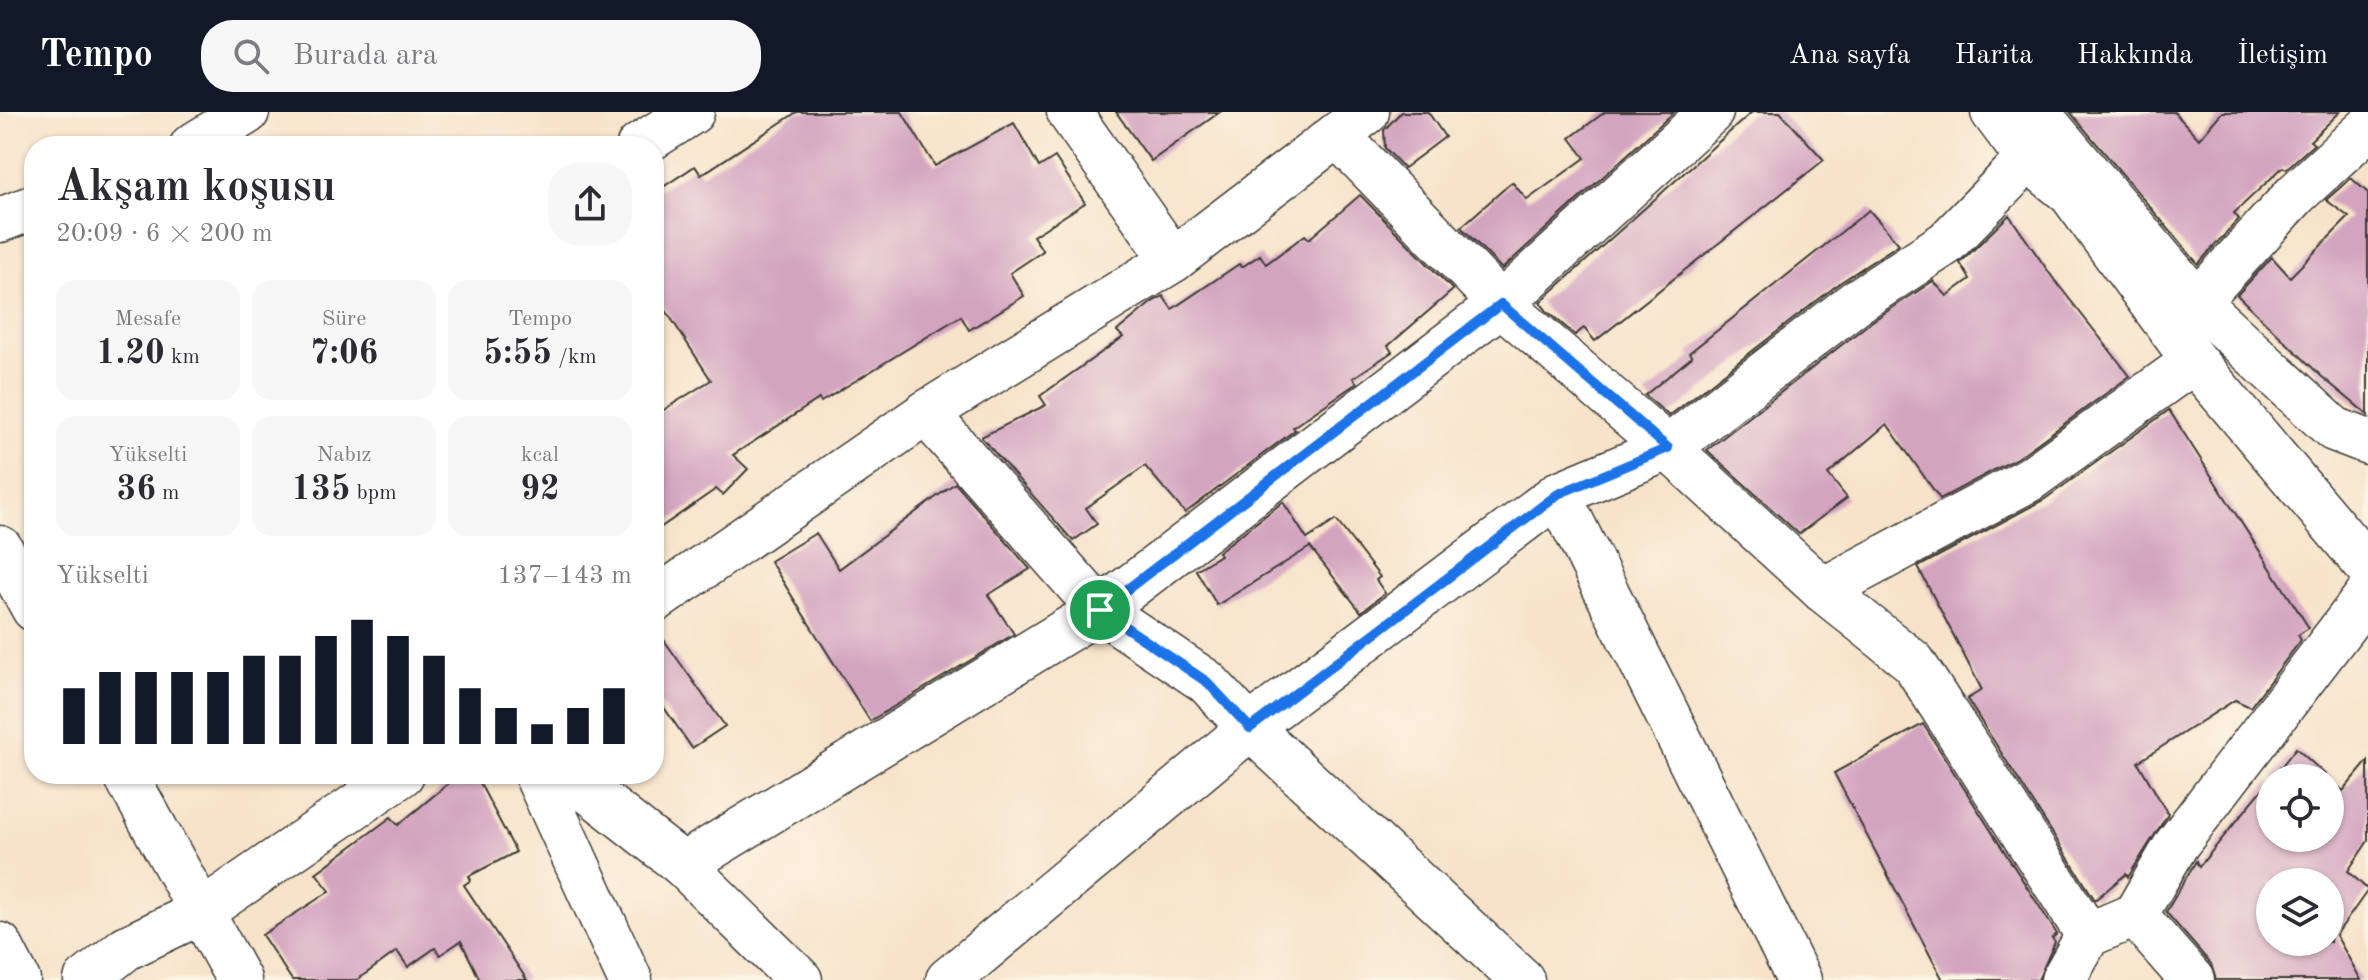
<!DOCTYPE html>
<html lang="tr">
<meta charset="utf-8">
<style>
body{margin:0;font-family:"Old Standard TT",serif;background:#f7f7f7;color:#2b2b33;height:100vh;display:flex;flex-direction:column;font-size:30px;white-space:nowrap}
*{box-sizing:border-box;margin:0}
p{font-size:26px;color:#7c7c81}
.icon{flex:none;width:44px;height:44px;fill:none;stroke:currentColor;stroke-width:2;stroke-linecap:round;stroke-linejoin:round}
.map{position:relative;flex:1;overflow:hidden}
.details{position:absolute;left:24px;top:24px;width:640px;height:648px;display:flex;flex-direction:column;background:#fff;border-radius:32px;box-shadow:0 2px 6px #0004}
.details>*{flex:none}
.controls{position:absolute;left:2256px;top:652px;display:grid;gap:16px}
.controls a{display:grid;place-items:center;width:88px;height:88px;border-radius:50%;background:#fff;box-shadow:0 2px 6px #0004;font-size:40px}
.pin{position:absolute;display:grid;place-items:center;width:68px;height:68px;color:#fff;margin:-34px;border:4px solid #fff;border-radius:50%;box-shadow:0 2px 8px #0007}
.round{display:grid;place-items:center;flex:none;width:84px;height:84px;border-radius:32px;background:#f7f7f7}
.summary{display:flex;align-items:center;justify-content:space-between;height:136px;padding:0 32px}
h1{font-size:44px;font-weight:800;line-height:60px}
.metrics{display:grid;grid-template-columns:repeat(3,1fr);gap:12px;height:136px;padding:8px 32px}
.metrics div{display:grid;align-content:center;border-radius:20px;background:#f7f7f7;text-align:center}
.metrics b{font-size:34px;font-weight:800}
.metrics small{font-size:22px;font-weight:400}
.metrics p{font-size:22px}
.chart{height:224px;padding:16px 32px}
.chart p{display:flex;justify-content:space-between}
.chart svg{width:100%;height:144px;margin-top:8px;stroke:#111827;stroke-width:6}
header{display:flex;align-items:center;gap:48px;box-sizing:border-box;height:112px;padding:0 40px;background:#111827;color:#fff}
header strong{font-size:38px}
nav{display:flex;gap:44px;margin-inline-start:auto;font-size:28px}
.search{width:560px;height:72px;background:#f7f7f7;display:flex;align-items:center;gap:20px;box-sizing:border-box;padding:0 28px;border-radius:32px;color:#7c7c81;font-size:30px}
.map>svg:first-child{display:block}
.building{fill:#d3a4c0;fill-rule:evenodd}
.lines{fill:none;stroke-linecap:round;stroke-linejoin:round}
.minor-casing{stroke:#3d3a36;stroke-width:47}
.minor{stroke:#fff;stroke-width:44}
.route-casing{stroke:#fff;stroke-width:16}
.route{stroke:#1a73e8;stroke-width:10}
</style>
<header>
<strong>Tempo</strong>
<div class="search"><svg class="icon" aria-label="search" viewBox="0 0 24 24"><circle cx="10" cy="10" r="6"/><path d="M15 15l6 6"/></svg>Burada ara</div>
<nav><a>Ana sayfa</a><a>Harita</a><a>Hakkında</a><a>İletişim</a></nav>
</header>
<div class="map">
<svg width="2368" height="868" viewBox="0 0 2368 868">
<rect width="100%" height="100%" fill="#fcf5e5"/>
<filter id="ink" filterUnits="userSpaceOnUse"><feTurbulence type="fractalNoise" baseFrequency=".0125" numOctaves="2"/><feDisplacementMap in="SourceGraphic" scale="16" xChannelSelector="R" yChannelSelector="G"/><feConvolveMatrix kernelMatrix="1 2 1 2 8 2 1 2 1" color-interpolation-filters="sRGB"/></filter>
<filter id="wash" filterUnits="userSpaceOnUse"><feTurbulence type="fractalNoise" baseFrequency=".006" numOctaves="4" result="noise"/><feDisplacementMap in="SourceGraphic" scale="32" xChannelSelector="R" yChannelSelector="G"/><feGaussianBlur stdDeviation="1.8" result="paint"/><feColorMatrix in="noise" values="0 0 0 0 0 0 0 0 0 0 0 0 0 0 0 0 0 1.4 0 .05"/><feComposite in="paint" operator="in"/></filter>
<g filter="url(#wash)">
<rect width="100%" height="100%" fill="#f7e3ca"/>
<g id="blocks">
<g class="building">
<polygon points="797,0 902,0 935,54 1014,11 1039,55 1055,45 1085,91 1033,124 1043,139 1010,161 1024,184 969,218 961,204 821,290 819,287 733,343 748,357 723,383 716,377 654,420 654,304 711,268 654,180 654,81 695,54 701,63"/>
<polygon points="1116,0 1220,0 1151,49"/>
<polygon points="1401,0 1428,0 1445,25 1404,56 1385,36 1384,18"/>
<polygon points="1605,0 1674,0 1502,157 1461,115 1512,70 1527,88 1585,46 1570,26"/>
<polygon points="1752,0 1780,0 1824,48 1595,229 1584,216 1575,223 1547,199 1540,190"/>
<polygon points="2070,0 2174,0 2199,27 2222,0 2340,0 2310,29 2314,32 2286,57 2283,55 2234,101 2239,107 2198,152"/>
<polygon points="2351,66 2368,81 2368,303 2321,264 2237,183 2272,145 2290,165 2349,105 2326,88"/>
<polygon points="1360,83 1453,178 1388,234 1392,240 1353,266 1357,271 1293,315 1295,318 1185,401 1145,354 1086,396 1097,412 1073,429 981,325 1046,293 1040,284 1123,225 1117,219 1152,190 1163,184 1172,197 1239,152 1242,155 1260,143 1266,152 1305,123 1309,127"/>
<polygon points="1869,98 1899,132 1841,170 1669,304 1645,283 1692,245 1689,241"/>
<polygon points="2009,103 2053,166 2130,264 2017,346 1940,387 1887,312 1828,362 1847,386 1799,422 1707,338 1871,210 1933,169 1947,184 1970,167 1960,151"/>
<polygon points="2169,298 2309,516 2298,523 2301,528 2250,595 2235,588 2138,650 2168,702 2128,765 2126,762 2095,788 1967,587 1982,578 1918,455 2045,387"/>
<polygon points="955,371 1030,457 988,483 1014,522 870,609 770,449 816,421 839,457"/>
<polygon points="1283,390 1307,427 1336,408 1380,465 1376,468 1385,481 1361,500 1310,435 1217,493 1196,458 1220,443 1218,440"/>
<polygon points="654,514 725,614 692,636 654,581"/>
<polygon points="1923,612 2057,822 2052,826 2055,830 2038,868 1943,868 1834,661"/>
<polygon points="2296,636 2329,666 2272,666"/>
<path d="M2368,649V729L2348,759L2368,778L2336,823L2361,868H2216L2211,852L2166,800L2196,749L2199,755L2270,668V726H2330V667L2343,679ZM2270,770H2330V830H2270Z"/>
<polygon points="460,662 475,662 516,740 469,764 471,768 464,773 527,868 480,868 461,829 440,843 435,836 408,855 397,839 357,868 292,868 262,823 330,779 316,761 391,705 398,713"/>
</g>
</g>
</g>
<g filter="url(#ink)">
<use href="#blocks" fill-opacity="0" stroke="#3d3a36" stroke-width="2"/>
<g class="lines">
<defs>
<g id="minor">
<polyline points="1069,0 1173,148"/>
<polyline points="1993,0 2028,47 2071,82 2194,249 2368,455"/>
<polyline points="2037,0 2197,190 2334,317 2368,330"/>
<polyline points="1337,23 1501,192 1668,336 1823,478 1913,550 2088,823"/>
<polyline points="192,34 247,0"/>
<polyline points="639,34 692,0"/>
<polyline points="0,108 34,95"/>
<polyline points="2197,190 2296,82 2368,16"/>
<polyline points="926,301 1100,498 1207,570 1250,616 1522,868"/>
<polyline points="1558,382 1799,868"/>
<polyline points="0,436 34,497"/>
<polyline points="1823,478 2030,367 2194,249"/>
<polyline points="654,489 926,301 1173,148 1367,0"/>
<polyline points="125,662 239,868"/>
<polyline points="536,662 630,868"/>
<polyline points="567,662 683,753 800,868"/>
<polyline points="683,753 1100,498 1501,192 1711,0"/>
<polyline points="2135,803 2192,868"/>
<polyline points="0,833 18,868"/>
<polyline points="86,868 126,836 201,800 402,662"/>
<polyline points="948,868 1268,601 1558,382 1668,336 1856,190 1946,131 2028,47"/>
<polyline points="2063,868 2088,823 2135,803 2176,733 2368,482"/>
</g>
</defs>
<use href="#minor" class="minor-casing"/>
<use href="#minor" class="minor"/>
</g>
</g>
<g class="lines" filter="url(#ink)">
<defs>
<polygon id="route" points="1501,192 1668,336 1558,382 1250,616 1207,570 1100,498"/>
</defs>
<use href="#route" class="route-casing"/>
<use href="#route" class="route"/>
</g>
</svg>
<div class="controls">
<a><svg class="icon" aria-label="locate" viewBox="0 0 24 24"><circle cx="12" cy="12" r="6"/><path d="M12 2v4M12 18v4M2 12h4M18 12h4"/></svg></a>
<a><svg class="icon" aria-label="layers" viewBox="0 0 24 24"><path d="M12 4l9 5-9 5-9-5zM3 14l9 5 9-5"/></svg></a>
</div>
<div class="pin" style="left:1100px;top:498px;background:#1e9e55"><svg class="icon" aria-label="arrive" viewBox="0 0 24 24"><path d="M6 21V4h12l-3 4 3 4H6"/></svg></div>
<section class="details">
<div class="summary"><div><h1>Akşam koşusu</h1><p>20:09 · 6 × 200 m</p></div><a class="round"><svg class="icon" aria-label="share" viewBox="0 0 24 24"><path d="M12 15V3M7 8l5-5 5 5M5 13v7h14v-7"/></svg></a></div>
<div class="metrics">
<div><p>Mesafe</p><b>1.20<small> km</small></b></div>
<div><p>Süre</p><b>7:06</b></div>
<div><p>Tempo</p><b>5:55<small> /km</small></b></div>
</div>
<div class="metrics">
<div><p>Yükselti</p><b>36<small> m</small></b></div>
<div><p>Nabız</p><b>135<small> bpm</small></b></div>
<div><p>kcal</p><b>92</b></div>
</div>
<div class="chart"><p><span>Yükselti</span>137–143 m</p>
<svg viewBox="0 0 160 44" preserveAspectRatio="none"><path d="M5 44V27M15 44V22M25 44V22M35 44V22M45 44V22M55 44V17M65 44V17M75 44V11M85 44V6M95 44V11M105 44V17M115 44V27M125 44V33M135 44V38M145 44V33M155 44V27"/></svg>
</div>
</section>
</div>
